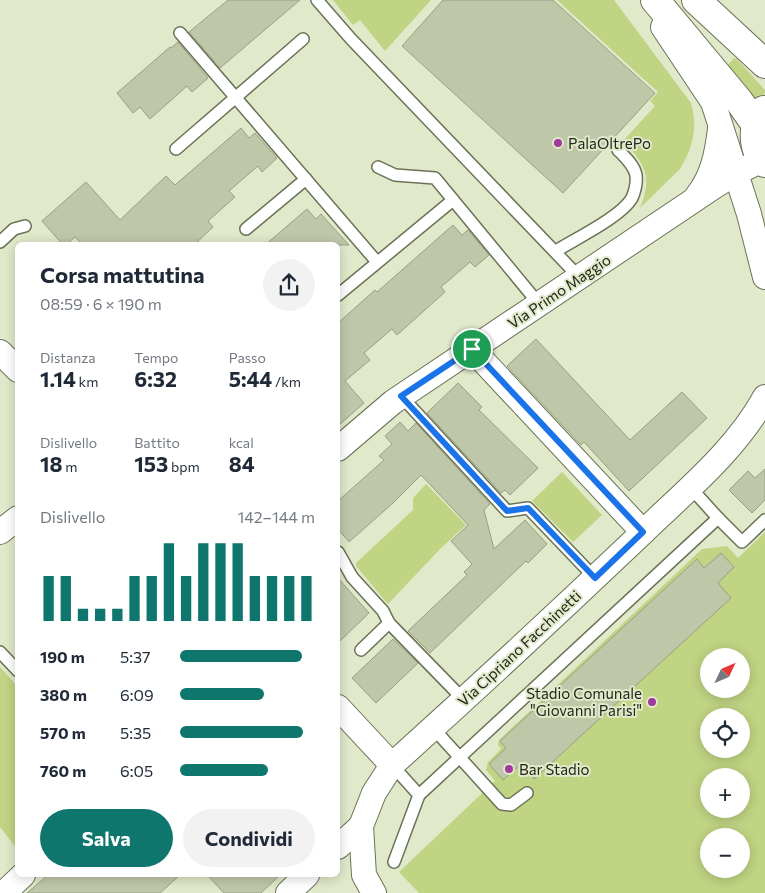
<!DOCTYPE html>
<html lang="it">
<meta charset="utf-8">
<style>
body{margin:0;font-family:Commissioner,sans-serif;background:#f2f2f3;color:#1f2937;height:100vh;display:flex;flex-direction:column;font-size:19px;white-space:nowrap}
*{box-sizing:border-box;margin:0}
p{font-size:16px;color:#747a83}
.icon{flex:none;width:28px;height:28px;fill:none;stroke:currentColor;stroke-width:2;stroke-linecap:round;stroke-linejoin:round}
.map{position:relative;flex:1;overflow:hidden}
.drawer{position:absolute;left:15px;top:242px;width:325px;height:635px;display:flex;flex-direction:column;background:#fff;border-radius:8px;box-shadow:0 2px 12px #0003}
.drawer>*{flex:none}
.needle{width:32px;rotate:46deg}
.fabs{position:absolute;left:700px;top:648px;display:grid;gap:10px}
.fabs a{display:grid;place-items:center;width:50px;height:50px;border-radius:50%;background:#fff;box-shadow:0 2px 12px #0003;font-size:25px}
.pin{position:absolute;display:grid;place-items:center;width:42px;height:42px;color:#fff;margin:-21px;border:2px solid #fff;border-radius:50%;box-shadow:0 1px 5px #0007}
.round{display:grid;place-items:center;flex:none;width:52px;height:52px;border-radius:26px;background:#f2f2f3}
.summary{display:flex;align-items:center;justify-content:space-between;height:85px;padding:0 25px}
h1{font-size:22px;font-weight:700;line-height:38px}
.stats{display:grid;grid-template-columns:repeat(3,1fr);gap:8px;height:85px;padding:5px 25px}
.stats div{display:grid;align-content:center}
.stats b{font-size:21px;font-weight:700}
.stats small{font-size:14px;font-weight:400}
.stats p{font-size:14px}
.chart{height:140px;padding:10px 25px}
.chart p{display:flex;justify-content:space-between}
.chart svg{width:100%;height:90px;margin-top:5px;stroke:#0f766e;stroke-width:6}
.cta{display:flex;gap:10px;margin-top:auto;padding:10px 25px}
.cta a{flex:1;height:58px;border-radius:30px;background:#0f766e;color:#fff;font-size:20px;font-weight:700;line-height:58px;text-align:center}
.cta a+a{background:#f2f2f3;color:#1f2937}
ul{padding:0 25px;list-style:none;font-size:16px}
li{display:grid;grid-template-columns:80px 60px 1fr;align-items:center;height:38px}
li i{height:12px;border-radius:6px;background:#0f766e}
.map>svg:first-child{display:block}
.green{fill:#c0d483;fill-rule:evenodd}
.building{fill:#bfc7a9;stroke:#98a083}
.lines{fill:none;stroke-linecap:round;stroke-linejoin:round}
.lane-casing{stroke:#6b7257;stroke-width:14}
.street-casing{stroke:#6b7257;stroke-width:26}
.secondary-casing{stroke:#6b7257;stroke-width:30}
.lane{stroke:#fff;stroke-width:11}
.street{stroke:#fff;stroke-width:24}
.secondary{stroke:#fff;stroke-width:28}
.route-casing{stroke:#fff;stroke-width:10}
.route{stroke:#1a73e8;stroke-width:6}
.poi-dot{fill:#a1399c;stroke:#e0e9ca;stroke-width:2}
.labels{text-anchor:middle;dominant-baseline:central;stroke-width:4;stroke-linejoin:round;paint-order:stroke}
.poi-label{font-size:15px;fill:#23261a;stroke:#e0e9ca;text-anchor:start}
.street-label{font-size:15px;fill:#23261a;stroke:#e0e9ca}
</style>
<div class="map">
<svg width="765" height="893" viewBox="0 0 765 893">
<rect width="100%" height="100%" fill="#e0e9ca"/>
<g class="green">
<polygon points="333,0 431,0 385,51 360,20 353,25"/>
<path d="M557,0H614L691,103C698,127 693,148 680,169L640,208C653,178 645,163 623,141L655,106L650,101L658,92Z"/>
<polygon points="734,58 737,59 765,90 765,93 754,103 726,67"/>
<polygon points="562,472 602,515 573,542 532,501"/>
<polygon points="426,484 466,525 440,549 388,604 356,566 356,563 413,510 413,498"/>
<path d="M765,532V893H419L399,872L495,781L486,770L488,762L501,749L498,744L499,740L702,549L727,546L738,558ZM709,656H741V689H709ZM709,716H741V749H709ZM709,776H741V809H709ZM709,836H741V869H709Z"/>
<polygon points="0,667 17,686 17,849 0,827"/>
</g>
<g class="building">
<polygon points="228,0 300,0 220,68 189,32"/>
<polygon points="443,0 553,0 655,93 563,193 402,46"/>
<polygon points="178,42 208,78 192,92 187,86 150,119 140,107 133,113 117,93 170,47 171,48"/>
<polygon points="241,128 249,138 255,133 277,158 262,172 258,166 229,191 235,197 208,221 213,227 194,245 83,245 75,237 66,245 63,245 42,221 86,182 120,220 166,176 175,185"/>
<polygon points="307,209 316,219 321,214 349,245 265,245"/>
<polygon points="453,225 462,235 468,230 489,255 475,267 470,262 441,287 445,292 397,335 392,329 364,353 370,360 345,381 364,403 338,426 338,323 375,290 377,292"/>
<polygon points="536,339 630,440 682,392 707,418 629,491 584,442 581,445 507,366"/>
<polygon points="458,383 482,407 479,410 538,468 510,495 505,490 501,493 427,413"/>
<polygon points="400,422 408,431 416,423 490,504 484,510 494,549 525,520 547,544 528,563 526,561 430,653 408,631 467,575 464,572 472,564 451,541 468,525 421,475 393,503 349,542 338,529 338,501 384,460 379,456 392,444 385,436"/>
<polygon points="765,469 765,500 752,513 729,490 748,471 755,478"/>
<polygon points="721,553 734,567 718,583 731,598 534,779 521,764 503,780 489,764 506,748 500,741 697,559 704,568"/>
<polygon points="338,578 369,613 338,643"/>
<polygon points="393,639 418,663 376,703 352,678"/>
<polygon points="48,875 180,875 160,893 27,893"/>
<polygon points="207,875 280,875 261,893 224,893"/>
</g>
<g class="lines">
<defs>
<g id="lane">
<polyline points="317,0 351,39 579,277"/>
<polyline points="180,33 377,262"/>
<polyline points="176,149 303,39"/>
<polyline points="378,167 395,175 435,178 539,304"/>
<polyline points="246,229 306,179"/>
<polyline points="0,242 14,229 25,226"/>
<path d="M556,251C575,239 621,217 632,198C635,191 637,183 636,175C634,165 625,157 618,150"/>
<polyline points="338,295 453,200"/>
<polyline points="401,396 507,511 528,508 595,578"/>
<polyline points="718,518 742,542 765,520"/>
<polyline points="338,552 352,577 383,611 389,623 464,700"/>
<polyline points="361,650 389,623"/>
<polyline points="0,652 18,671"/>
<polyline points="433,728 502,804 511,805 527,793"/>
<polyline points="392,765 419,795"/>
<polyline points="394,862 419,795 718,518 690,487"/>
</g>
<g id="street">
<polyline points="663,27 713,102 749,214 765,277"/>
<path d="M697,196C713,176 717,153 720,129"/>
<polyline points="472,349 643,532"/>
<polyline points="0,352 18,370"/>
<polyline points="338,449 393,402 715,186 736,173 762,160"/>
<polyline points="0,532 18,518"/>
<polyline points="338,707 392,765 374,793 361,826 364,875 374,893"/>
<path d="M392,765C475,690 557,614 638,537C682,494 735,452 765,397"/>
<polyline points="338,847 361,826"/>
<polyline points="4,893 23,875"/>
<polyline points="288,893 307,875"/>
</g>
<g id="secondary">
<polyline points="655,0 739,101 756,125"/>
<polyline points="696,0 765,64"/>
<path d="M764,110C751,124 752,149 765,163"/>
</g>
</defs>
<use href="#lane" class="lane-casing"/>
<use href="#street" class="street-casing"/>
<use href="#secondary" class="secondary-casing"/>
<use href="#lane" class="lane"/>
<use href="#street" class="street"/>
<use href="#secondary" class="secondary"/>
</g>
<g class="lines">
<defs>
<polygon id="route" points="472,349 643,532 595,578 528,508 507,511 401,396"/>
</defs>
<use href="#route" class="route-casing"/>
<use href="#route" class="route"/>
</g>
<g class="poi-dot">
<circle cx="558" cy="143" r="5"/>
<circle cx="652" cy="702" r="5"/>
<circle cx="509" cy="769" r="5"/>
</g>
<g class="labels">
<g class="poi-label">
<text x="568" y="143">PalaOltrePo</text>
<text x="642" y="693" text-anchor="end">Stadio Comunale<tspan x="642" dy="17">"Giovanni Parisi"</tspan></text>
<text x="519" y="769">Bar Stadio</text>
</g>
<g class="street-label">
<text transform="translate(559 291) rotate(-34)">Via Primo Maggio</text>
<text transform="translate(519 648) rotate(-43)">Via Cipriano Facchinetti</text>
</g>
</g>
</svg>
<div class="fabs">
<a><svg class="needle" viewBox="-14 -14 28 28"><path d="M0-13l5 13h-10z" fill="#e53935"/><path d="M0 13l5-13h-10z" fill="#747a83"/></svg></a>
<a><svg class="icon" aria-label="locate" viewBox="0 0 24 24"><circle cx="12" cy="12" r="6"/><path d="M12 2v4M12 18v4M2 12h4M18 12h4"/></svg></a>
<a>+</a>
<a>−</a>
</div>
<div class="pin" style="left:472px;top:349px;background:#1e9e55"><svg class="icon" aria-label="arrive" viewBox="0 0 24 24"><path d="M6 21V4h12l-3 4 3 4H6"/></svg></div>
<section class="drawer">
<div class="summary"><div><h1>Corsa mattutina</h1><p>08:59 · 6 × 190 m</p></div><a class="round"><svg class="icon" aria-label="share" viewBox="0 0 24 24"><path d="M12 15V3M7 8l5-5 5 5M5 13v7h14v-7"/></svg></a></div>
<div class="stats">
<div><p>Distanza</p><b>1.14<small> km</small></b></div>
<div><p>Tempo</p><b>6:32</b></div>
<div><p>Passo</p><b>5:44<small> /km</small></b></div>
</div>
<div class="stats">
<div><p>Dislivello</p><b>18<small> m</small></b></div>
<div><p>Battito</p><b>153<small> bpm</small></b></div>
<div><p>kcal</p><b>84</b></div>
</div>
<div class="chart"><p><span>Dislivello</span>142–144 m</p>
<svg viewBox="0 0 160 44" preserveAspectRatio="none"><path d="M5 44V22M15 44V22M25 44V38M35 44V38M45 44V38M55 44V22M65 44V22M75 44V6M85 44V22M95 44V6M105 44V6M115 44V6M125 44V22M135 44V22M145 44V22M155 44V22"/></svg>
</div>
<ul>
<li><b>190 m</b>5:37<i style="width:90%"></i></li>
<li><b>380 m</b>6:09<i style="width:62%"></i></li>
<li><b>570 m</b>5:35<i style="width:91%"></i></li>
<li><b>760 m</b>6:05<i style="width:65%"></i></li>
</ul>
<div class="cta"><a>Salva</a><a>Condividi</a></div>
</section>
</div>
